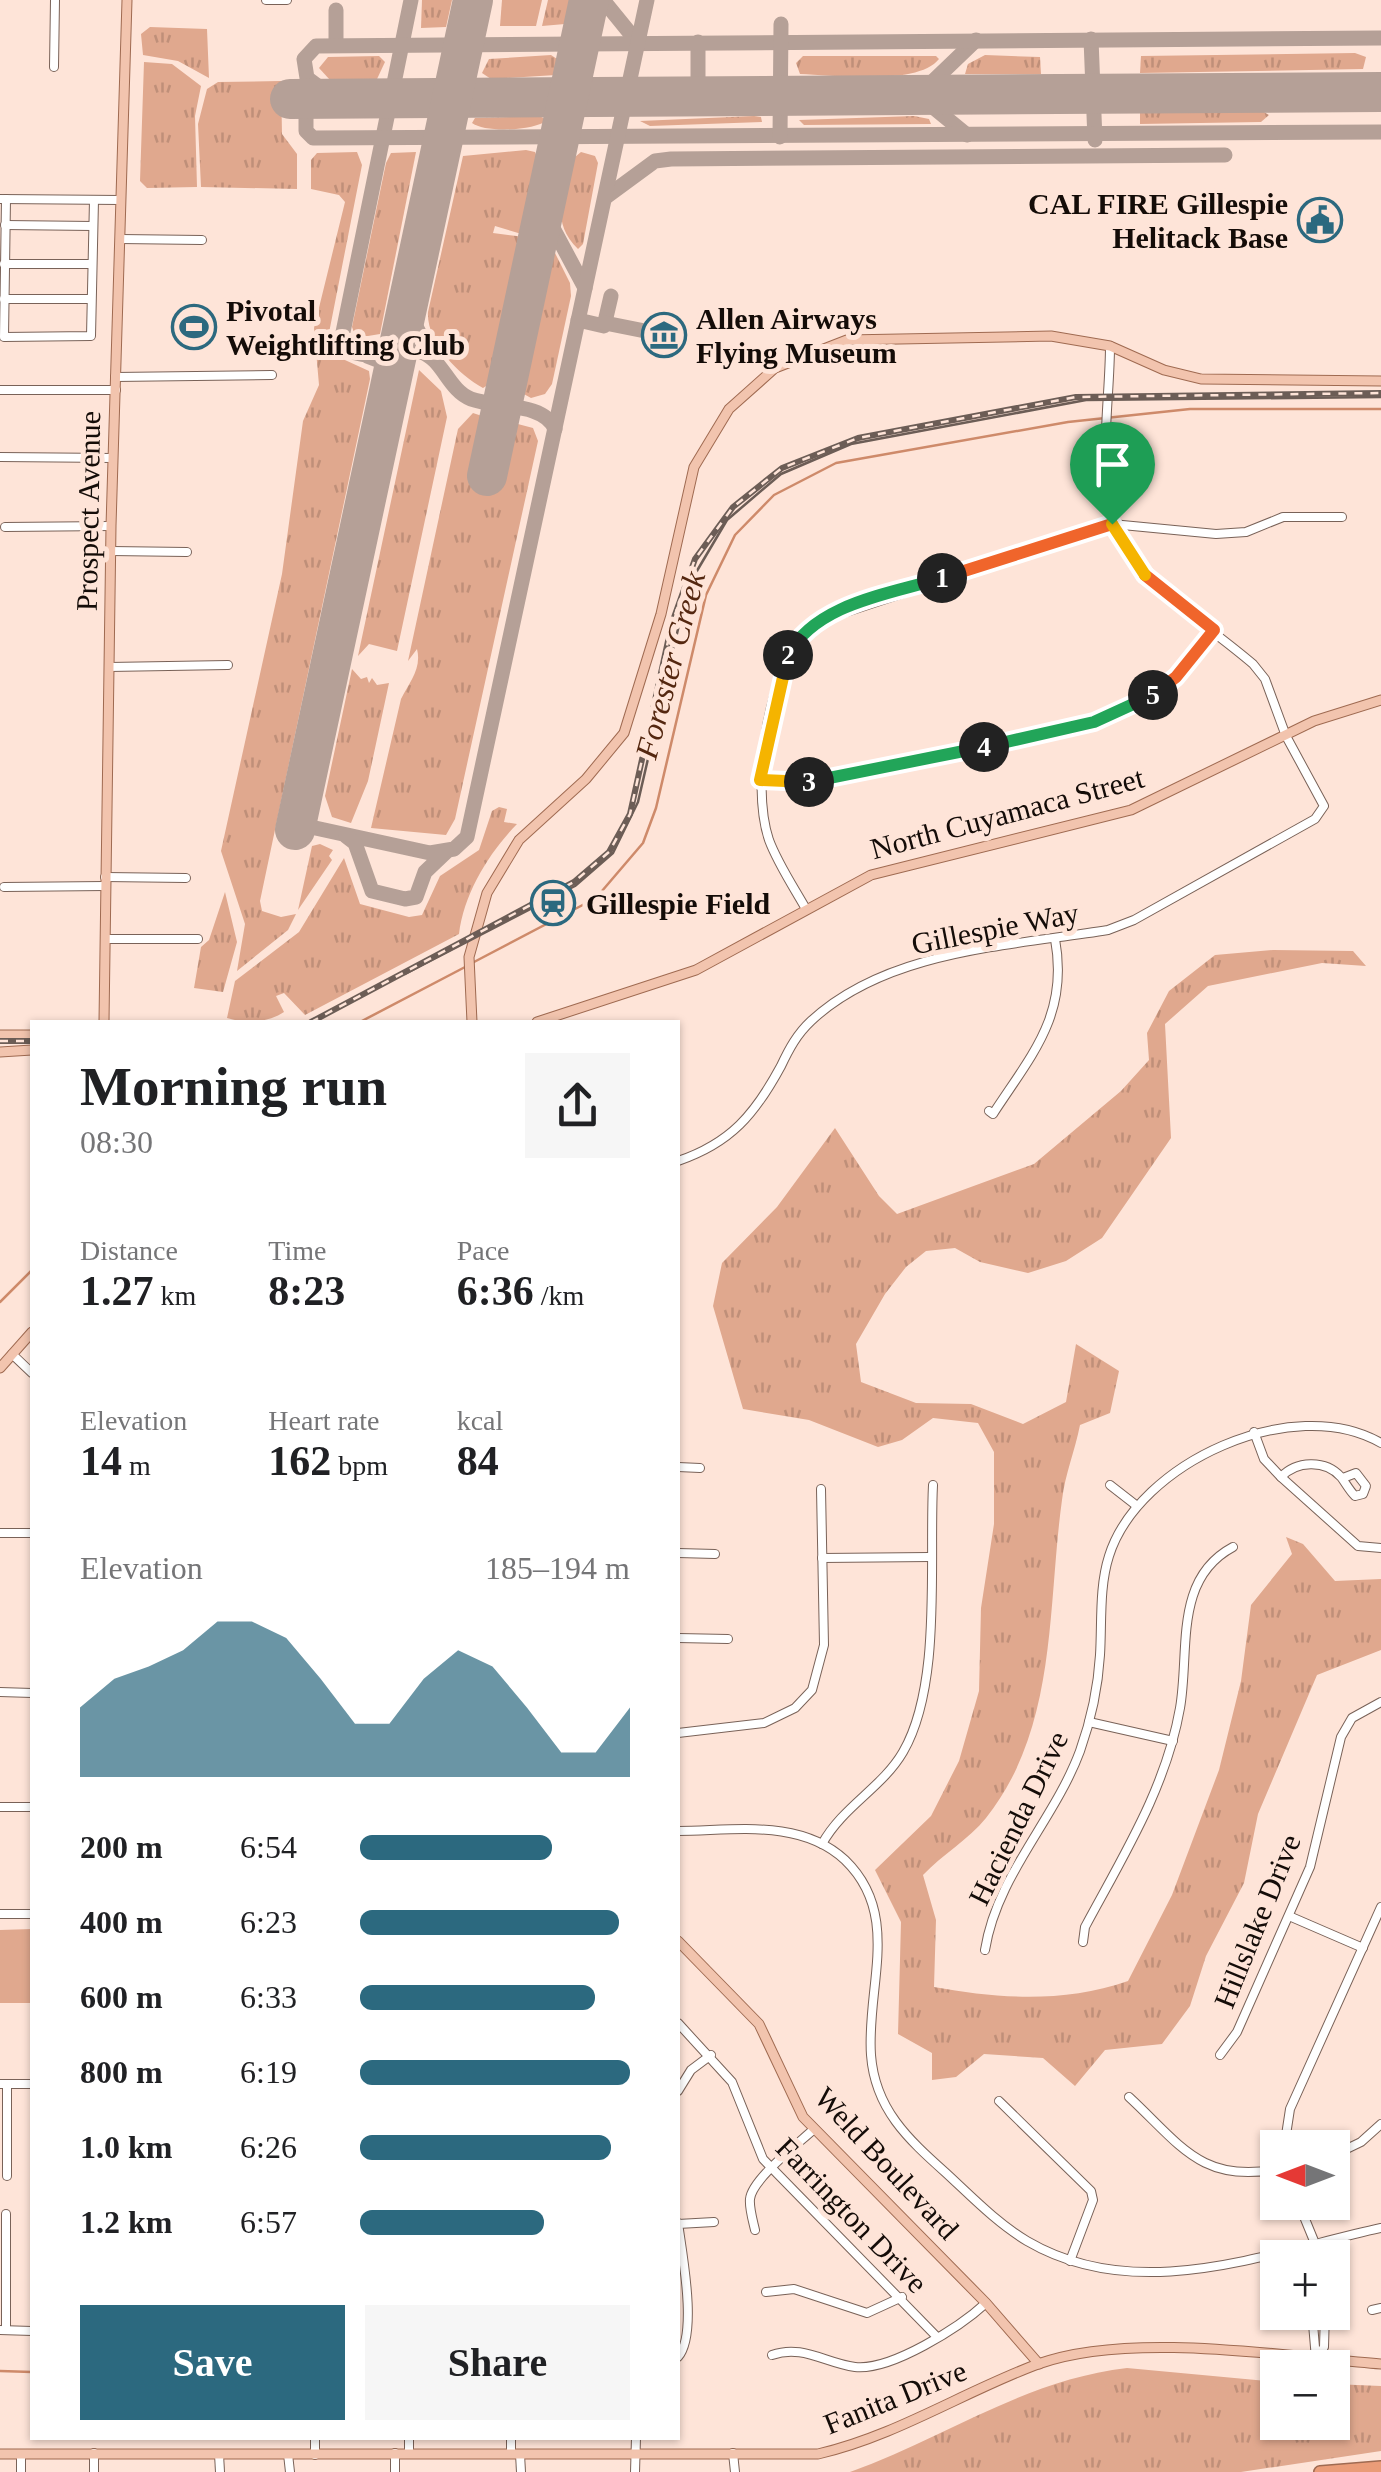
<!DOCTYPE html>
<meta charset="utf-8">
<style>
body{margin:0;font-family:Georgia,serif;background:#f6f6f6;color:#202124;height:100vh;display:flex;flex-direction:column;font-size:38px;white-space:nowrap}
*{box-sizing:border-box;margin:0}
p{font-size:32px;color:#757577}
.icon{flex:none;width:55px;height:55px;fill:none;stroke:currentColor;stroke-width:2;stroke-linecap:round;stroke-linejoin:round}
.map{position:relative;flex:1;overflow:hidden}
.details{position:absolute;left:30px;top:1020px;width:650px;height:1420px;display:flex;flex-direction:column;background:#fff;border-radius:0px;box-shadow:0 2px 8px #0004}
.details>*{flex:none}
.needle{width:65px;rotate:270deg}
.controls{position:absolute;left:1260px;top:2130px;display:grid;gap:20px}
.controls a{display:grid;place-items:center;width:90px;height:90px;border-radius:0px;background:#fff;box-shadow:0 2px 8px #0004;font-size:50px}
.pin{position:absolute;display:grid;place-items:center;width:85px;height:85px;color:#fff;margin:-102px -42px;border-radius:50% 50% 50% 0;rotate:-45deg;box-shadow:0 0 10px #0007}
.pin .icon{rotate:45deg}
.km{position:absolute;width:50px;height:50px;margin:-25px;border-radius:50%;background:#222;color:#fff;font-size:28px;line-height:50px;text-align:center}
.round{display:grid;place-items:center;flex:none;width:105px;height:105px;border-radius:0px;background:#f6f6f6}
.overview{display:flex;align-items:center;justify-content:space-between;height:170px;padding:0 50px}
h1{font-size:55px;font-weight:800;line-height:75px}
.metrics{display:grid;grid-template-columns:repeat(3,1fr);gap:15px;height:170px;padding:10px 50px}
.metrics div{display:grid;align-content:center}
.metrics b{font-size:42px;font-weight:800}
.metrics small{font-size:28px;font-weight:400}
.metrics p{font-size:28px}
.chart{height:280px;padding:20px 50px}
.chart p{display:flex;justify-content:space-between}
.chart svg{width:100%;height:180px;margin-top:10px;fill:#2c697f;opacity:.7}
.cta{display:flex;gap:20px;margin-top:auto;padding:20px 50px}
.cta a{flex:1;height:115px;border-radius:0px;background:#2c697f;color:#fff;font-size:40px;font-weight:800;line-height:115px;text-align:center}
.cta a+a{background:#f6f6f6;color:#202124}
ul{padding:0 50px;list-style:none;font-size:32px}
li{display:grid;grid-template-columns:160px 120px 1fr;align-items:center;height:75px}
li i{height:25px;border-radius:12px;background:#2c697f}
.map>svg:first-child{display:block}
.grass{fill:url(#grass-tufts)}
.garden{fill:#e0a88e}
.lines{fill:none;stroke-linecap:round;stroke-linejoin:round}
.stream{stroke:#ce8a6a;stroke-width:2.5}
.taxiway{stroke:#b5a097;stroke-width:15}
.runway{stroke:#b5a097;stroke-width:40}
.minor-casing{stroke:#796258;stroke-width:10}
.major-casing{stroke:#9f6a51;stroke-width:11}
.highway-casing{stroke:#9f6a51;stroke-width:14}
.minor{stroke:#fff;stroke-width:8}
.major{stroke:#f2c4ae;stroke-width:9}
.highway{stroke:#ea9c78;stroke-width:11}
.tram{stroke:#6c5d56;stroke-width:2.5}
.rail-casing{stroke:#6c5d56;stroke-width:6}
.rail{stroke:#fee4d8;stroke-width:2.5;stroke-dasharray:8;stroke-linecap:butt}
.split-1-casing{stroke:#fff;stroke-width:20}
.split-2-casing{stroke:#fff;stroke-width:20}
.split-3-casing{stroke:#fff;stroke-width:20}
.split-4-casing{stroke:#fff;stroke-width:20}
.split-5-casing{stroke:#fff;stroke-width:20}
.split-6-casing{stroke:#fff;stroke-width:20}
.split-7-casing{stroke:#fff;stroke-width:20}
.split-1{stroke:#f0652b;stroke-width:12}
.split-2{stroke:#22a559;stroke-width:12}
.split-3{stroke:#f5b400;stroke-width:12}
.split-4{stroke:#22a559;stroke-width:12}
.split-5{stroke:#22a559;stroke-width:12}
.split-6{stroke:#f0652b;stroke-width:12}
.split-7{stroke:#f5b400;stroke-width:12}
.labels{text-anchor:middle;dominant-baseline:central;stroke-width:10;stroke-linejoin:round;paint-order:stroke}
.poi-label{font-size:30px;font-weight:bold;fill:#140c08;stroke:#fee4d8;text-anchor:start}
.street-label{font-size:30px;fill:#140c08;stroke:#fee4d8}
.water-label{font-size:32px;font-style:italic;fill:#542710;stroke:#fee4d8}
</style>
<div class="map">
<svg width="1381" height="2472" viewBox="0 0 1381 2472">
<defs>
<pattern id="grass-tufts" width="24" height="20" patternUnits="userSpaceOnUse" patternTransform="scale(2.5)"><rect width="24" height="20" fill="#e0a88e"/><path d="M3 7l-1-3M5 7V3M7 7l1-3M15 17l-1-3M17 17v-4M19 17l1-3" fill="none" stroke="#bf8f79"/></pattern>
</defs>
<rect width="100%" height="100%" fill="#fee4d8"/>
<g class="grass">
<polygon points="422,0 452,0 446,27 421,28"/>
<polygon points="502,0 542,0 536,26 500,26"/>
<polygon points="548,0 575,0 565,24 542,26"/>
<polygon points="150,27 207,29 209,78 178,61 143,55 141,34"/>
<polygon points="1355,53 1366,57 1363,69 1140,73 1141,56"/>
<polygon points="551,55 560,61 556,75 491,79 482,73 489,59"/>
<polygon points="985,55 1040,57 1041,74 965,74 968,64"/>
<polygon points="379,56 385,62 377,79 330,80 319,68 328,57"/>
<path d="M803,56H936L939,59C918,86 834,75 800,74L796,63Z"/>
<polygon points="144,62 172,64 201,86 195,116 197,187 147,188 140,181"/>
<polygon points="281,81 282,134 297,154 297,189 201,187 198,124 207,89 218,82"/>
<polygon points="1140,111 1262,111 1269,115 1261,122 1140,124"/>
<path d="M539,116L548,120C534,131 485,133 472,123L475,118Z"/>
<polygon points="754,116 761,117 762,122 650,126 640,121"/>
<polygon points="914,116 929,119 931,124 804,125 799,120"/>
<path d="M526,150L535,152L539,161L525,235L495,226L493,233L525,237L494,381L483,388C458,375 426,341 428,312L463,156Z"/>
<polygon points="357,152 362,165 328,338 334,355 369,371 370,379 260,901 262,911 281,917 296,914 288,930 237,971 245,924 221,851 282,574 303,421 319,385 314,328 345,202 339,195 311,189 311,160 317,153"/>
<polygon points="416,152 380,334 356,338 352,327 386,163 391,153"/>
<path d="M581,152L595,156L598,163L583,244L578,249C551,223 562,194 569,162Z"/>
<polygon points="552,247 570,283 571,296 552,384 545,394 531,398 522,393 522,380"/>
<polygon points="419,370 441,391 447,417 397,651 369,644 358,656"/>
<path d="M473,413L485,417L476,478L495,482L499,478L514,423L533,428L538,441L455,819L446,835L371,828L401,699C409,683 422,669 417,649L408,661L458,429Z"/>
<polygon points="352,669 361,679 367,677 369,683 372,678 377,685 389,683 368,781 351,823 332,817 325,796"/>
<path d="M499,807L507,809L504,822L517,824C489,853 464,893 459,934L305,1015L284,993L276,996L284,1012C267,1023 246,1024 227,1018L235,981L299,932L344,858L360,904L409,917L422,915L440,876L479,850L492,811Z"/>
<polygon points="320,844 333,850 329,856 332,860 298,910 312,846"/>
<polygon points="225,892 237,942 223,992 194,988 201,947 209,940"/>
<path d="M1273,950L1353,951L1366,966L1322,963L1208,986L1165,1024L1171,1138L1102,1238L1066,1261L1028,1273L980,1262L955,1248L926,1251L906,1267L885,1294L856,1344L861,1382L916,1403L971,1404L1023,1424L1066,1402L1076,1344L1119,1371L1110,1413L1080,1425C1075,1451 1065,1474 1062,1500C1047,1608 1058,1727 986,1818C969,1839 942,1855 923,1875L936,1920L934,1987C1000,1999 1064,2003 1128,1981L1172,1895L1219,1770L1241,1681L1251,1605L1292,1554L1286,1537L1303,1544L1335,1581L1381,1579V1650L1317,1675L1258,1814L1244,1883L1206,1956L1190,2006L1162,2044L1105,2050L1075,2086L1043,2058L984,2054L956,2077L932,2080V2053L898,2034L901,1922L875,1870L931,1816L959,1761L979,1691L981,1608L994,1524V1452L978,1423L933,1418L902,1440L878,1447L809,1420L743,1409L713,1306L722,1263L777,1207L835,1128L879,1196L897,1214L1034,1164L1121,1091L1149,1060L1147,1033L1169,991L1215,955Z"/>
<path d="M1127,2368L1277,2382L1278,2422H1332L1333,2384L1381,2386V2451L1241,2472H850C945,2438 1024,2380 1127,2368Z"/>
</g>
<polygon class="garden" points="32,1929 32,2003 0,2003 0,1930"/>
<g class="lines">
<g class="stream">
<polyline points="474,962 596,898 643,843 656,808 706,595 735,535 774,495 836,463 1068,422 1190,409 1381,409"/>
<polyline points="360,1022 467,966"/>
<polyline points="0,1302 32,1270"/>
<polyline points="0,2371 32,2372"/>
</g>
<g class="taxiway">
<path d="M411,0L341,342C360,369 395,343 421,352C443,359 448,390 471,399C495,408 544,402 555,429"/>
<polyline points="603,0 638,43"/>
<polyline points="1091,39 1095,140"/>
<polyline points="698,42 698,96"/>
<polyline points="336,45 336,10"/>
<polyline points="907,95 926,88 976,40"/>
<polyline points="907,95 928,103 967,135"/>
<polyline points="335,99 307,78 304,59 316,46 1381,38"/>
<polyline points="335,99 306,113 306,131 313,138 1381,132"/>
<polyline points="780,137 781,24"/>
<polyline points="560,141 546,215 585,288"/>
<polyline points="606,197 655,161 671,159 1225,155"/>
<polyline points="422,247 409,313 431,356"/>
<polyline points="578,320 604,326 611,296"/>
<polyline points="605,323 650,332"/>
<polyline points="384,352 400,337 406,308"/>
<polyline points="367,356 380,361 390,380 379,437"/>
<polyline points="297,824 430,853 454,849 467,837 647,0"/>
<polyline points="346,836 355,843 372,891 405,899 416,897 425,872 446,852"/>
</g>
<g class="runway">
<polyline points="290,99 1381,92"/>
<polyline points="487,476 589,0"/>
<polyline points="295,830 473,0"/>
</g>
<defs>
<g id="minor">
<polyline points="266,0 287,0"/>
<polyline points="54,67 55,0"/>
<polyline points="0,199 121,200"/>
<polyline points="6,199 4,337 91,336 94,200"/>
<polyline points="5,225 93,226"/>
<polyline points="120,239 202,240"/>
<polyline points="4,264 92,264"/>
<polyline points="4,299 91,299"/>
<polyline points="115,377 272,375"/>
<polyline points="0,390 116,390"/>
<polyline points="0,457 113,458"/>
<polyline points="5,527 111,526"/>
<polyline points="111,551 187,552"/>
<polyline points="109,667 228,665"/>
<path d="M760,781H834L1094,723C1147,702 1180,675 1214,630"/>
<polyline points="105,877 186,878"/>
<polyline points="4,887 105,886"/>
<path d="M806,909C793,886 778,864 769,840C750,784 768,660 816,622L1112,524L1216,534L1246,532L1283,517H1342"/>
<polyline points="105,939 198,939"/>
<path d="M989,1111L993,1114C1032,1054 1069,1015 1055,939"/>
<path d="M678,1161C731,1143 755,1114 781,1066C789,1049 797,1034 811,1021C887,950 1010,946 1108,930L1134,920L1315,819L1324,806L1286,736L1265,679L1253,664C1218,634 1178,608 1145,576C1087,520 1110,418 1110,346"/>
<polyline points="12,1354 32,1373"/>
<polyline points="1254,1432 1264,1459 1281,1477 1358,1546 1381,1548"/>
<polyline points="678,1467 700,1468"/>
<path d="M1281,1477C1296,1461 1325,1459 1341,1477C1345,1482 1349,1490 1355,1496L1363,1494L1366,1486L1356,1473L1343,1478"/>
<polyline points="1110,1485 1137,1506"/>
<polyline points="0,1533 32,1533"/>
<polyline points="678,1553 715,1554"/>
<polyline points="822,1558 930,1557"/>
<polyline points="678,1638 728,1639"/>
<polyline points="0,1692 32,1693"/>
<polyline points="1089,1722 1173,1741"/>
<polyline points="678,1733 764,1723 795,1708 812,1690 824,1645 821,1489"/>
<polyline points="0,1807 32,1807"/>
<path d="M678,1831C733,1831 800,1818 845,1860C902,1915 866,1987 871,2055C875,2109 908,2139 946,2173C972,2197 997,2223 1027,2241C1138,2306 1266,2253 1381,2228"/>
<path d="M822,1844C843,1806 882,1788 903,1752C942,1685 929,1563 933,1485"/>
<polyline points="0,1914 32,1914"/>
<polyline points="1289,1916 1363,1948"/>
<path d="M1083,1942L1085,1927C1123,1856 1166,1788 1180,1708C1190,1651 1173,1579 1233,1547"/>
<path d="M985,1950C997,1875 1054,1821 1080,1751C1091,1720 1098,1688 1100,1655C1102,1623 1099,1587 1109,1556C1138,1463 1293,1392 1381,1443"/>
<polyline points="678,2023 732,2082 763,2159 937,2337"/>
<polyline points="1220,2055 1237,2032 1310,1867 1341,1737 1352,1718 1381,1702"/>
<polyline points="0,2084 32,2084"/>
<polyline points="678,2091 691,2070 711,2055"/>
<path d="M1129,2097C1180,2144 1201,2184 1278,2169"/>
<polyline points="999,2101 1091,2191 1093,2200 1070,2261"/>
<polyline points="1284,2148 1290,2109 1381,1907"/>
<polyline points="1332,2156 1361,2142 1381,2124"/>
<polyline points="7,2176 7,2084"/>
<polyline points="1298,2202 1321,2258"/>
<polyline points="6,2214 6,2330"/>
<path d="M678,2223C682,2253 698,2334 678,2357"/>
<polyline points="678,2224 714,2222"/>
<path d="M755,2230C753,2221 749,2208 750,2199C752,2179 799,2143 814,2129"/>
<polyline points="766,2292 794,2289 867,2313 902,2297"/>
<polyline points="1372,2310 1381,2308"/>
<polyline points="1312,2312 1316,2359"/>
<polyline points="0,2330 32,2331"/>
<path d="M772,2355C802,2344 825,2363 855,2367C891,2371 960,2327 986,2303"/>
<polyline points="1316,2359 1324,2347 1325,2312"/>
<polyline points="409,2438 409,2453"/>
<polyline points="511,2438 511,2454"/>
<polyline points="94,2453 94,2472"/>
<polyline points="395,2453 395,2472"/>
<polyline points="733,2453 735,2472"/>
<polyline points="21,2454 21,2472"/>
<polyline points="219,2454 220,2472"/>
<polyline points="288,2454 290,2472"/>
<polyline points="520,2454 521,2472"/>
<polyline points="315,2455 315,2438"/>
<polyline points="635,2472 636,2438"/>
</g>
<g id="major">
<polyline points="104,1022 111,526 127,0"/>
<polyline points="472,1022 469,957 487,893 519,840 586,779 624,733 661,614 694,467 729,409 775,368 847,340 1051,336 1110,346 1164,370 1201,379 1381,381"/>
<polyline points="537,1022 696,970 871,875 1131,810 1314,721 1381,700"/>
<polyline points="0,1035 32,1035"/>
<polyline points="0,1052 32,1050"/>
<polyline points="0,1368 32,1332"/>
<polyline points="678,1941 759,2024 803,2117 986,2303 1039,2364"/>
<path d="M0,2454H818C896,2436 963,2392 1038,2364C1129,2331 1283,2356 1381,2364"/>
</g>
<polyline id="highway" points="1320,2472 1381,2467"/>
</defs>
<use href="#minor" class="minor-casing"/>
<use href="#major" class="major-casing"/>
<use href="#highway" class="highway-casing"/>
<use href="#minor" class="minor"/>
<use href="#major" class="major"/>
<use href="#highway" class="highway"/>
<polyline class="tram" points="405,974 575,886 613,853 638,802 688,586 727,520 781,474 851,444 1086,400 1381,397"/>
<defs>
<g id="rail">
<polyline points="311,1022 574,882 609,852 630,814 672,623 695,559 733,507 782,468 858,438 1076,397 1381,393"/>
<polyline points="0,1041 32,1041"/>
</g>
</defs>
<use href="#rail" class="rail-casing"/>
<use href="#rail" class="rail"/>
</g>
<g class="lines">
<defs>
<polyline id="split-1" points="942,578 1112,524"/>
<path id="split-2" d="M788,655C816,603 890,594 942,578"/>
<polyline id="split-3" points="788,655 760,780 809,782"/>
<polyline id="split-4" points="809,782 984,747"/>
<polyline id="split-5" points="984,747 1094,722 1153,695"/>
<polyline id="split-6" points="1145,575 1214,630 1176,677 1153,695"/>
<polyline id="split-7" points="1112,524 1145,575"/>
</defs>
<use href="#split-1" class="split-1-casing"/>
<use href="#split-2" class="split-2-casing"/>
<use href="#split-3" class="split-3-casing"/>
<use href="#split-4" class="split-4-casing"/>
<use href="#split-5" class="split-5-casing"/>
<use href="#split-6" class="split-6-casing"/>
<use href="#split-7" class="split-7-casing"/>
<use href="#split-1" class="split-1"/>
<use href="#split-2" class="split-2"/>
<use href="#split-3" class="split-3"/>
<use href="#split-4" class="split-4"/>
<use href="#split-5" class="split-5"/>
<use href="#split-6" class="split-6"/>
<use href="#split-7" class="split-7"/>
</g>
<defs>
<symbol id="civic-ring" viewBox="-11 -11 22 22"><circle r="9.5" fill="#fee4d8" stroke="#2c697f" stroke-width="1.5"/><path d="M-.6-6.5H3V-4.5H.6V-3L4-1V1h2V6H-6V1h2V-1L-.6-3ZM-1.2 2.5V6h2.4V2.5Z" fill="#2c697f"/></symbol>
<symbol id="stadium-ring" viewBox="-11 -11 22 22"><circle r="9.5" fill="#fee4d8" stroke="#2c697f" stroke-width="1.5"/><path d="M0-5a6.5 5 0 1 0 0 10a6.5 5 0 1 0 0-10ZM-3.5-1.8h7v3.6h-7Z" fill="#2c697f"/></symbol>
<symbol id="museum-ring" viewBox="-11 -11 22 22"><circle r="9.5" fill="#fee4d8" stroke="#2c697f" stroke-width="1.5"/><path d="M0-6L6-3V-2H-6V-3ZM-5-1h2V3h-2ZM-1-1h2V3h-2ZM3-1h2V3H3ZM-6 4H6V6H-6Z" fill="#2c697f"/></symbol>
<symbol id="station-ring" viewBox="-11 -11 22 22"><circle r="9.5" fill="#fee4d8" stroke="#2c697f" stroke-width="1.5"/><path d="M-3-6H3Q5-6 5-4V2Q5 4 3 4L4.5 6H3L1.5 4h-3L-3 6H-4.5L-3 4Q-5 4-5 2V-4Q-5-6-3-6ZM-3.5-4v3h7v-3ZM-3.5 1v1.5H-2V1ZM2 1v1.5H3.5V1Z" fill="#2c697f"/></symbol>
</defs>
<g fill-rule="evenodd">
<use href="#civic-ring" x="1295" y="195" width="50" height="50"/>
<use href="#stadium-ring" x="169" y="302" width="50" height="50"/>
<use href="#museum-ring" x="639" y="310" width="50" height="50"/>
<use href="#station-ring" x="528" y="878" width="50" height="50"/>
</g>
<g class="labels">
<g class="poi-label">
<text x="1288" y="203" text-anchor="end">CAL FIRE Gillespie<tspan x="1288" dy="34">Helitack Base</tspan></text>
<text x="226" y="310">Pivotal<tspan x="226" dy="34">Weightlifting Club</tspan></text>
<text x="696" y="318">Allen Airways<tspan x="696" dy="34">Flying Museum</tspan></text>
<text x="586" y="903">Gillespie Field</text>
</g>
<g class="street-label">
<text transform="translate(88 511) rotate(-89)">Prospect Avenue</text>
<text transform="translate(1007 813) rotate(-15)">North Cuyamaca Street</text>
<text transform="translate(995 928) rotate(-11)">Gillespie Way</text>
<text transform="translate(1018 1818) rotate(-64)">Hacienda Drive</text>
<text transform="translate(1257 1921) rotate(-68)">Hillslake Drive</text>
<text transform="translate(887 2163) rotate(47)">Weld Boulevard</text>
<text transform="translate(852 2215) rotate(46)">Farrington Drive</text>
<text transform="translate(895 2397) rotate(-22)">Fanita Drive</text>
</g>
<g class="water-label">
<text transform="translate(670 665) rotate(-75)">Forester Creek</text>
</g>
</g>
</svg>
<div class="controls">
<a><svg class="needle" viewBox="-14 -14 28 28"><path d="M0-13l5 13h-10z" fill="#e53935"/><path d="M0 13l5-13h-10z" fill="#757577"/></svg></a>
<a>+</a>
<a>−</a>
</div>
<div class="pin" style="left:1112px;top:524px;background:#1e9e55"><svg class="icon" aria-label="arrive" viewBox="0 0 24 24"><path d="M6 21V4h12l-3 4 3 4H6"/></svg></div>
<b class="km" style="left:942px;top:578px">1</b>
<b class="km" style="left:788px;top:655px">2</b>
<b class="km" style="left:809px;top:782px">3</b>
<b class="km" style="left:984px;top:747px">4</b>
<b class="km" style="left:1153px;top:695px">5</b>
<section class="details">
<div class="overview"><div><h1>Morning run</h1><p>08:30</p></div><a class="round"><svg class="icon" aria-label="share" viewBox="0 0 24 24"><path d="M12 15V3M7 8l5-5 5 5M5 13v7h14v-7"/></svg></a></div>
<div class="metrics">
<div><p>Distance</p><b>1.27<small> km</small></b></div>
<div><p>Time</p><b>8:23</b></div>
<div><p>Pace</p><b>6:36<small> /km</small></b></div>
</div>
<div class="metrics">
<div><p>Elevation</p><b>14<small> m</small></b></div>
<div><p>Heart rate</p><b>162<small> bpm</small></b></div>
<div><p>kcal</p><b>84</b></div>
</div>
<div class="chart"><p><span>Elevation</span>185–194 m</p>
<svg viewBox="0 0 160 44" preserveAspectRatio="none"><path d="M0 44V27L10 20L20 17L30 13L40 6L50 6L60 10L70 20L80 31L90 31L100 20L110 13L120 17L130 27L140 38L150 38L160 27V44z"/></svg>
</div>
<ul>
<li><b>200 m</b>6:54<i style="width:71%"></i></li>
<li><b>400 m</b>6:23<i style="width:96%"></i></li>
<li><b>600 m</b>6:33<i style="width:87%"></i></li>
<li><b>800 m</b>6:19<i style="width:100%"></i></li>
<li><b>1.0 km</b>6:26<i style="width:93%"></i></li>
<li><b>1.2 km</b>6:57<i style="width:68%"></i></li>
</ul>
<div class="cta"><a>Save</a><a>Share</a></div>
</section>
</div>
